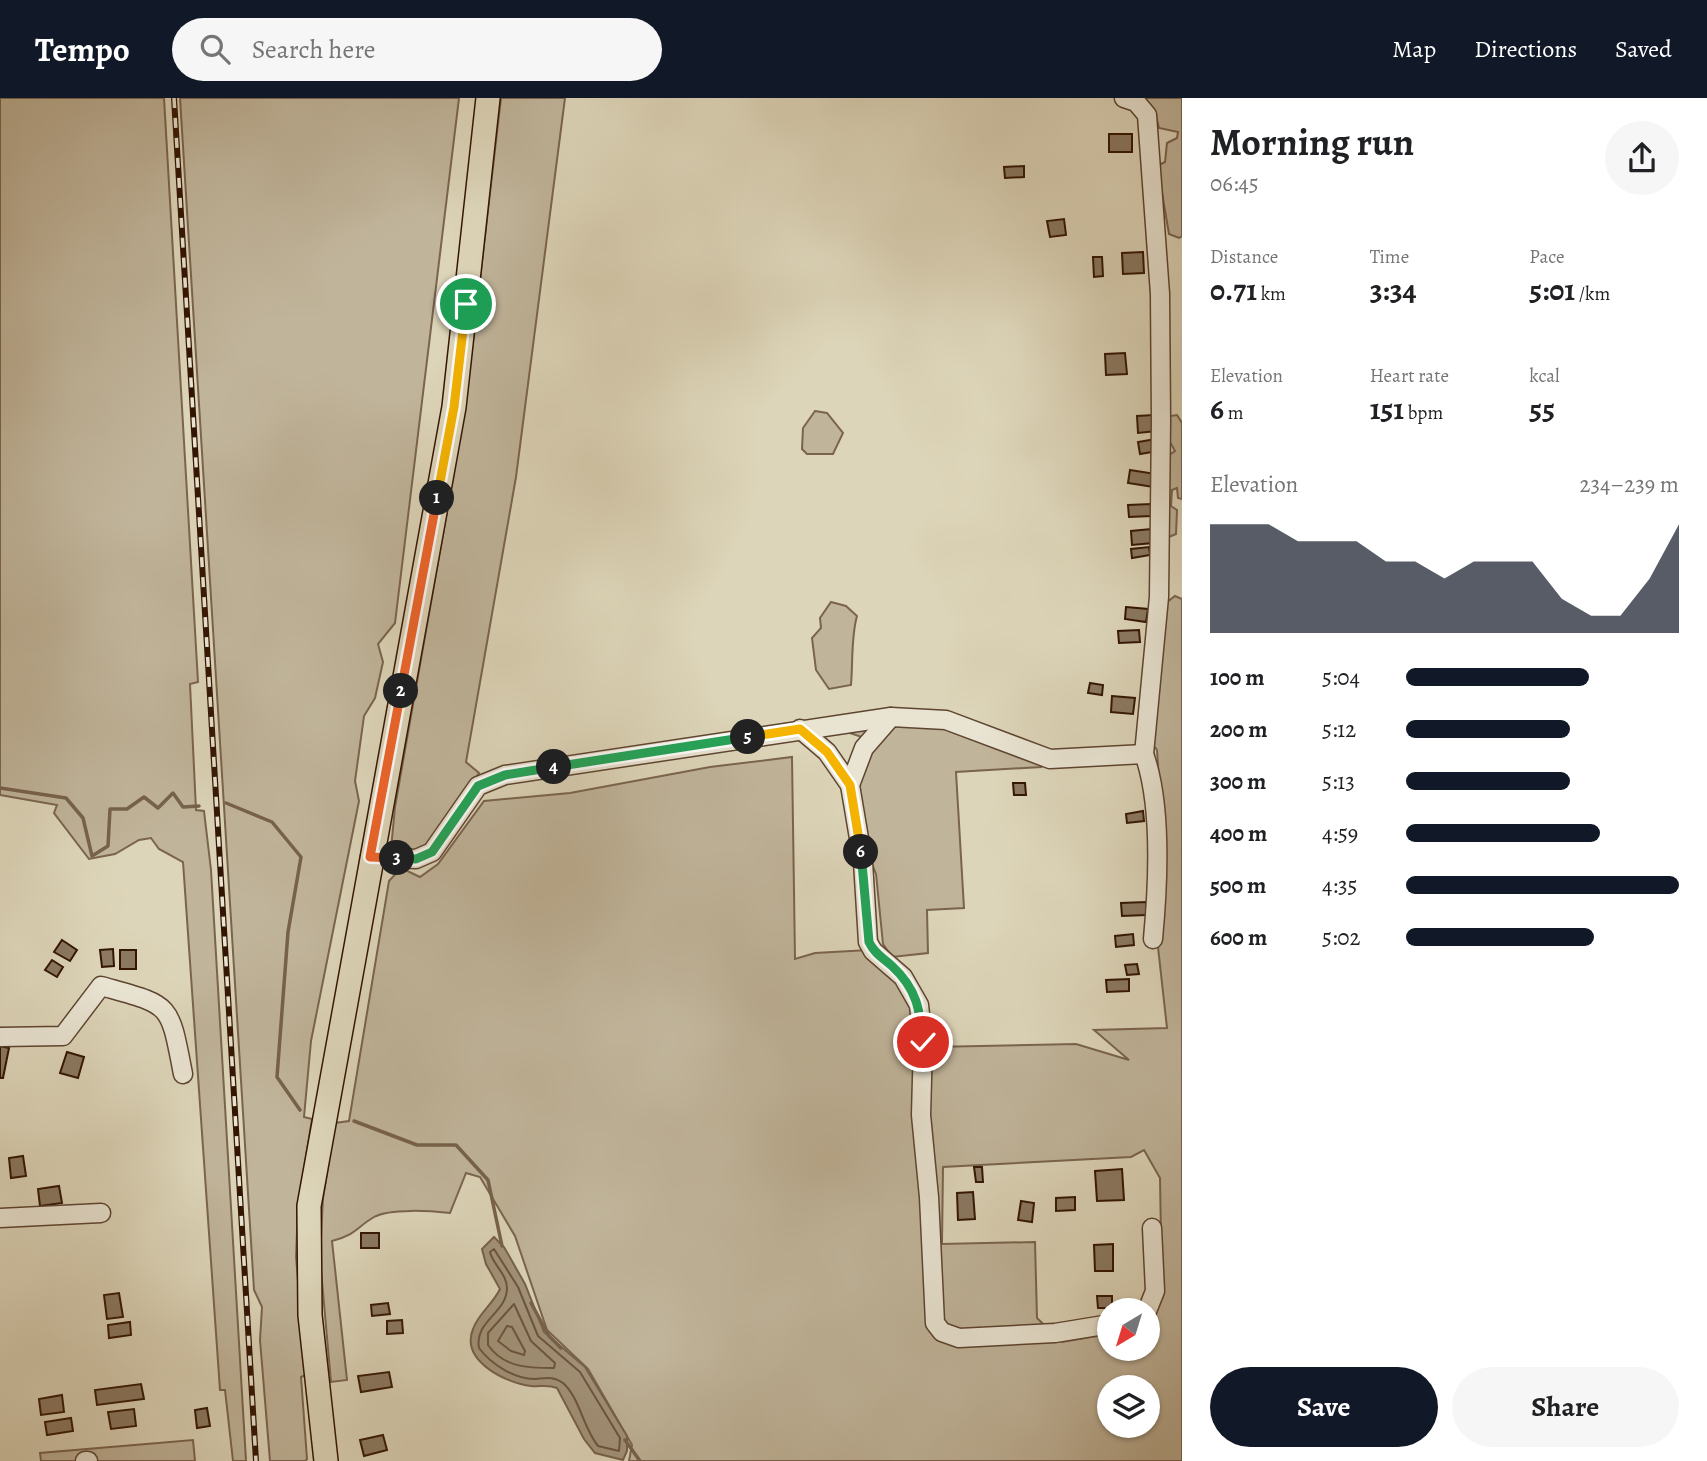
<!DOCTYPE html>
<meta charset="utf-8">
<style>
body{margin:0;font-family:Alegreya,serif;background:#f6f6f6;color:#202124;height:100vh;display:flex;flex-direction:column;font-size:26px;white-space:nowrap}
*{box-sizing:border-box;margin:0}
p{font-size:23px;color:#757577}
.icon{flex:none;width:38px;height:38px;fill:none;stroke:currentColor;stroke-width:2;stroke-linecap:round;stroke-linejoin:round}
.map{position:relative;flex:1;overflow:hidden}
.panel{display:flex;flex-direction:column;background:#fff;width:525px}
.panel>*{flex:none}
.needle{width:46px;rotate:218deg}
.fabs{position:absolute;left:1097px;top:1200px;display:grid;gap:14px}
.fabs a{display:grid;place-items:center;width:63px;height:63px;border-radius:50%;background:#fff;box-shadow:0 2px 5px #0004;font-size:35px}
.pin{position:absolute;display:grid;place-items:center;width:60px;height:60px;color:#fff;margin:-30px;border:4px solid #fff;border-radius:50%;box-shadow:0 2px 7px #0007}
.km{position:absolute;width:35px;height:35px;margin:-18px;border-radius:50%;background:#222;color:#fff;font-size:19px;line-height:35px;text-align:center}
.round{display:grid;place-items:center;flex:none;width:74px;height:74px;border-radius:37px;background:#f6f6f6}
.head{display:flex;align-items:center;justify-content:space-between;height:119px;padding:0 28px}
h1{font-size:38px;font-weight:700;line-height:52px}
.stats{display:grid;grid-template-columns:repeat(3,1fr);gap:10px;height:119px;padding:7px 28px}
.stats div{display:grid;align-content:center}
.stats b{font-size:30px;font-weight:700}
.stats small{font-size:19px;font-weight:400}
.stats p{font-size:19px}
.chart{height:196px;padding:14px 28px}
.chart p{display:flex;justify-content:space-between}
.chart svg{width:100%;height:126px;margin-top:7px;fill:#111827;opacity:.7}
.action{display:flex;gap:14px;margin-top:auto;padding:14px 28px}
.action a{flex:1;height:80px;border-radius:42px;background:#111827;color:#fff;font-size:28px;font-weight:700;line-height:80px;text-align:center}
.action a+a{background:#f6f6f6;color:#202124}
ul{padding:0 28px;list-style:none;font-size:23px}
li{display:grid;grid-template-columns:112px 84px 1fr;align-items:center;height:52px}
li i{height:18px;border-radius:9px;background:#111827}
header{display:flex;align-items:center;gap:42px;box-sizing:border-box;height:98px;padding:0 35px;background:#111827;color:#fff}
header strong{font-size:33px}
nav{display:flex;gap:38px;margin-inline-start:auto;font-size:24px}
.search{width:490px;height:63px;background:#f6f6f6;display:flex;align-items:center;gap:18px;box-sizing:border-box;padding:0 24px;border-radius:38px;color:#757577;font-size:26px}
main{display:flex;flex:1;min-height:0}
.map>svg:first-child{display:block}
.green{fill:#c0b49a;stroke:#7a644f;stroke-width:2;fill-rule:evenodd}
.water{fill:#a3947b;stroke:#76614b;stroke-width:2}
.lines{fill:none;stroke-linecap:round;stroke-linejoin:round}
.shore{stroke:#6b5440;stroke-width:2}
.stream{stroke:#76614b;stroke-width:3.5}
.building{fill:#8b7962;stroke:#331504;stroke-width:2}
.minor-casing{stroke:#5e4531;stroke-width:21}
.major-casing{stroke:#331504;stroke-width:26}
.minor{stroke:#e9e4d2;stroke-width:18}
.major{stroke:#ddd5b9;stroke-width:23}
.rail-casing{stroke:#331504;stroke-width:6}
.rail{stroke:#e9e4d2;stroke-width:3.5;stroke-dasharray:10;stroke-linecap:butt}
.split-1-casing{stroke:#fff;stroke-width:14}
.split-2-casing{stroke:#fff;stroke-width:14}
.split-3-casing{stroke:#fff;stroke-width:14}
.split-4-casing{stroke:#fff;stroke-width:14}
.split-5-casing{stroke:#fff;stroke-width:14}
.split-6-casing{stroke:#fff;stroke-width:14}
.split-7-casing{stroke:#fff;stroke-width:14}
.split-1{stroke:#f5b400;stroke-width:9}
.split-2{stroke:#f0652b;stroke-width:9}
.split-3{stroke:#f0652b;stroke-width:9}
.split-4{stroke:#22a559;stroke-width:9}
.split-5{stroke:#22a559;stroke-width:9}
.split-6{stroke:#f5b400;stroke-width:9}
.split-7{stroke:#22a559;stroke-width:9}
</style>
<header>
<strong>Tempo</strong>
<div class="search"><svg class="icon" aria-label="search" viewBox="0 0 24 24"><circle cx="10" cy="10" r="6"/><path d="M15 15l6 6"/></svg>Search here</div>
<nav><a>Map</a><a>Directions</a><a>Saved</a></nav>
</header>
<main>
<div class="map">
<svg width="1182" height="1363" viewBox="0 0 1182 1363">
<rect width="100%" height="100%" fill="#ddd5b9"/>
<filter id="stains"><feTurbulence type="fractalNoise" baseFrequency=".00286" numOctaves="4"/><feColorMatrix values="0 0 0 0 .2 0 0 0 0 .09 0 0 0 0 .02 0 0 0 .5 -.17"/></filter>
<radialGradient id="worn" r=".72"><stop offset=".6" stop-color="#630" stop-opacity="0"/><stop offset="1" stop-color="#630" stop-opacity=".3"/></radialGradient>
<g class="green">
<polygon points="0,0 164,0 198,584 190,586 196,712 204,713 211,772 246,1363 233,1363 225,1292 220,1292 183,764 159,751 151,740 139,742 115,756 89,761 54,715 57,707 0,697"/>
<polygon points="180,0 459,0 395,525 378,546 383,564 375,600 364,618 355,683 359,703 311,943 304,1019 312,1021 298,1108 296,1159 306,1277 301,1279 307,1361 305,1363 270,1363 260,1242 262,1209 254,1192"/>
<polygon points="501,0 565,0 516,379 466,664 479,675 430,746 415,753 391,751 395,709 465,311"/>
<polygon points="1131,0 1182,0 1182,138 1179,140 1169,136 1161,89 1156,83 1157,68 1165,64 1167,45 1177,40 1178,34 1159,30 1155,14"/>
<polygon points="815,313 827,315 843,335 833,356 807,356 802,351 803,330"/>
<polygon points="1177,317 1182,325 1182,401 1178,400 1177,390 1172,392 1171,408 1177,412 1176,436 1164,441 1165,360 1175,353 1170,344 1170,318"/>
<path d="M1175,498L1182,501V1363H629L632,1347L588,1271L547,1232L515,1138L480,1079L466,1075L450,1115C432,1113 390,1110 374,1119C357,1129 354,1138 332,1143L347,1282L331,1284L320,1161L323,1100L335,1025L349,1023L389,783L401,770L420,779L438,766L484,703L570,695L710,669L792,659L795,861L815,855L869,852L901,882L931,949L1076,946L1129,962L1094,932L1167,930L1157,840L1166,789L1157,652L1152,645L1162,508ZM1144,1052L1160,1080L1162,1199L1148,1222V1251H1110L1109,1236L1062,1244L1037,1220L1035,1144L942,1146L943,1069L1131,1059ZM1110,1290H1148V1328H1110Z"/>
<path d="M831,504L846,508L857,518C851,539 853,563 851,587L829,591L816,572L812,540L821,530L820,520Z"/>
<polygon points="900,624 944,627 1040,662 1041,669 956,674 964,810 927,812 928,855 892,859 883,846 876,776 865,749 848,674 862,639 841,632"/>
<polygon points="193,1342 195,1363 41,1363 40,1355"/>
</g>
<path class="water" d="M494,1139L504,1149L525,1186L544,1234L585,1269L627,1338V1353L623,1362L595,1355L584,1341L557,1290C547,1286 541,1289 531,1288C506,1285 460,1263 473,1231C478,1216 493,1206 500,1191L486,1166L482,1151Z"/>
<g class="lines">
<g class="shore">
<path d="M494,1151L518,1189L538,1238L580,1274L620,1340L619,1353L598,1348C583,1330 580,1300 563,1285C554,1278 546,1280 536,1281C515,1282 491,1266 479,1250C474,1223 507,1215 507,1190C507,1176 493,1167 490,1154Z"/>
<path d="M514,1206L531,1243L555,1265L554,1270C529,1270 504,1270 488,1247V1235Z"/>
<polygon points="507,1228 512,1229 525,1253 524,1257 511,1253 498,1243"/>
</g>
<g class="stream">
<polyline points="0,690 66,700 83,720 92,758 108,748 110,711 127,711 144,699 158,710 173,695 183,709 199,708"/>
<polyline points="226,705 272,724 301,759 288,834 277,979 300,1012"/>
<polyline points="354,1023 417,1047 456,1047 488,1082 502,1148"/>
<polyline points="531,1205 549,1238 561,1250"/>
<polyline points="625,1342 640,1363"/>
</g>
</g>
<g class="building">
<rect x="1109" y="36" width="23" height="18"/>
<polygon points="1024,68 1024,79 1005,80 1004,69"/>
<polygon points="1064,121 1066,137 1050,139 1047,123"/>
<polygon points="1143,154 1144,175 1123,176 1122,155"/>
<polygon points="1093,159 1102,159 1103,178 1094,179"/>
<polygon points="1125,255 1127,276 1106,277 1105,256"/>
<polygon points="1154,317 1156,333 1138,335 1137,318"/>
<polygon points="1156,341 1158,353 1140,356 1138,344"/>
<polygon points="1130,372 1156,376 1154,389 1128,385"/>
<polygon points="1151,406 1151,418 1129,419 1128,407"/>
<polygon points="1151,431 1153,445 1132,447 1131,433"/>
<polygon points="1149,449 1150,457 1132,460 1131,451"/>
<polygon points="1126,509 1148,511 1146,524 1125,521"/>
<polygon points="1139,532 1140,544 1119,545 1118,533"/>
<polygon points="1090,585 1103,587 1102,597 1088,595"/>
<polygon points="1112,598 1135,600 1133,616 1111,614"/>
<polygon points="1013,685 1025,685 1026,697 1014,697"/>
<polygon points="1143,713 1144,723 1127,725 1126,716"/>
<polygon points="1146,804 1146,817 1122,818 1121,805"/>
<polygon points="1133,836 1134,847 1116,849 1115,838"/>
<polygon points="62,842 77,852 70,863 54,854"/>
<polygon points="113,851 114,868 102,869 100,852"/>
<rect x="120" y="852" width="16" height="19"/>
<polygon points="52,862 63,869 57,879 45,872"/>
<polygon points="1137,866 1139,876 1127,877 1125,867"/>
<polygon points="1129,881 1129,893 1107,894 1106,882"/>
<polygon points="0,948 9,950 3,980 0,980"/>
<polygon points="67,954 84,959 78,980 60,975"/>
<polygon points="23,1058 26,1078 11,1080 9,1060"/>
<polygon points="974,1069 982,1069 983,1084 976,1084"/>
<polygon points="1122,1071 1124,1102 1097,1103 1095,1073"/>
<polygon points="59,1088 62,1105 40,1108 38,1091"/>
<polygon points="973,1094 975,1121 958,1122 957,1095"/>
<polygon points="1075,1099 1075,1112 1056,1113 1056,1100"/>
<polygon points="1021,1103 1034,1105 1032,1124 1018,1122"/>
<rect x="361" y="1135" width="18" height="15"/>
<polygon points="1113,1146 1113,1173 1095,1173 1094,1147"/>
<polygon points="119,1195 123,1219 107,1221 104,1197"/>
<polygon points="1097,1198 1112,1198 1112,1210 1098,1210"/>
<polygon points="388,1205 390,1216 372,1218 371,1207"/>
<polygon points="402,1222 403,1235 387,1236 387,1223"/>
<polygon points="130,1224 131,1237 109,1240 108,1227"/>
<polygon points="389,1274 392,1289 361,1294 358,1278"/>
<polygon points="141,1286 144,1301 97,1307 95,1292"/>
<polygon points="62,1297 64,1314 41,1317 39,1301"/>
<polygon points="207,1310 210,1328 197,1330 195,1312"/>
<polygon points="134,1311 136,1328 111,1331 108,1314"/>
<polygon points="71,1320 73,1333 47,1337 45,1324"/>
<polygon points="383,1337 387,1352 364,1358 360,1342"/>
</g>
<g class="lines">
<defs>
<g id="minor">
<path d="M1124,0L1136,4L1147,17L1160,196L1161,323L1159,499L1144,656C1162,706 1158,788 1153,841"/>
<polyline points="891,619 864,650 850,687 863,764 868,844 873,853 903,879 919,907 923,945 921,1017 929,1099 935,1225 942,1234 959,1240 1055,1235 1110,1226"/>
<polyline points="800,631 827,654 850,687"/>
<polyline points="370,759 416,761 432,754 478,688 505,677 891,619 946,622 1050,661 1144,656"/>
<path d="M0,939L63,938L101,888C172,908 169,903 183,976"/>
<polyline points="0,1120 101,1115"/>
<polyline points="1147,1213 1155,1193 1152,1130"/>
<polyline points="85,1363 88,1363"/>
</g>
<polyline id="major" points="326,1363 310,1217 309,1108 454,309 488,0"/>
</defs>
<use href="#minor" class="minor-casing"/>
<use href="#major" class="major-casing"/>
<use href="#minor" class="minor"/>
<use href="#major" class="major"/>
<defs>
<polyline id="rail" points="174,0 256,1363"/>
</defs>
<use href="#rail" class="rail-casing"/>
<use href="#rail" class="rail"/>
</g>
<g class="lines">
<defs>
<polyline id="split-1" points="437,400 454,309 466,206"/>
<polyline id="split-2" points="401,593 437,400"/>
<polyline id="split-3" points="397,760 370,759 401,593"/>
<polyline id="split-4" points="397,760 416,761 432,754 478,688 505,677 554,669"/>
<polyline id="split-5" points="554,669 748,639"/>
<polyline id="split-6" points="748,639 800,631 827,654 850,687 861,754"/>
<path id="split-7" d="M861,754L869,844C874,855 883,860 892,868C917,891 920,912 923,944"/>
</defs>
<use href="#split-1" class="split-1-casing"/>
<use href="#split-2" class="split-2-casing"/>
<use href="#split-3" class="split-3-casing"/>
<use href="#split-4" class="split-4-casing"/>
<use href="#split-5" class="split-5-casing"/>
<use href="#split-6" class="split-6-casing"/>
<use href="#split-7" class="split-7-casing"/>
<use href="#split-1" class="split-1"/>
<use href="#split-2" class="split-2"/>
<use href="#split-3" class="split-3"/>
<use href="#split-4" class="split-4"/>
<use href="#split-5" class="split-5"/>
<use href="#split-6" class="split-6"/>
<use href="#split-7" class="split-7"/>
</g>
<rect width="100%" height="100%" filter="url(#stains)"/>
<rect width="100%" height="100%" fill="url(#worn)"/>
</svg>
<div class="fabs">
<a><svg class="needle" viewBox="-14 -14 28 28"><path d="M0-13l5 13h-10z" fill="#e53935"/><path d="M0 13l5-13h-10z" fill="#757577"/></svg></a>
<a><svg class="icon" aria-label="layers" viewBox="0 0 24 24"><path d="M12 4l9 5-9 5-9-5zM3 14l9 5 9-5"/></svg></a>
</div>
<div class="pin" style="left:466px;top:206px;background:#1e9e55"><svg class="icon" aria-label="arrive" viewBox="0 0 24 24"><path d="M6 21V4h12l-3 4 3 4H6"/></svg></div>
<div class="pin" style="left:923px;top:944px;background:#d93025"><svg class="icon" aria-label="check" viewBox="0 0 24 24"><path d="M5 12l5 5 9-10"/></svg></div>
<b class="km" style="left:437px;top:400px">1</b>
<b class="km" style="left:401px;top:593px">2</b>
<b class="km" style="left:397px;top:760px">3</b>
<b class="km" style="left:554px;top:669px">4</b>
<b class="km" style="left:748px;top:639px">5</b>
<b class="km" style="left:861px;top:754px">6</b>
</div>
<section class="panel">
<div class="head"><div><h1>Morning run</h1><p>06:45</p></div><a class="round"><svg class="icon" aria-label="share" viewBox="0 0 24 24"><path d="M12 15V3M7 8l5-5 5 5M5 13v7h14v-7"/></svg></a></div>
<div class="stats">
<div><p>Distance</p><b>0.71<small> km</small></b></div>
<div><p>Time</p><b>3:34</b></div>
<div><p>Pace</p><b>5:01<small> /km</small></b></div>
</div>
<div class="stats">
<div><p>Elevation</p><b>6<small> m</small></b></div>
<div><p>Heart rate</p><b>151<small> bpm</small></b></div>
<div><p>kcal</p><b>55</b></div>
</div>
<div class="chart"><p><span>Elevation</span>234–239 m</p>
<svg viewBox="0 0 160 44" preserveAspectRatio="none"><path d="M0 44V6L10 6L20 6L30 12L40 12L50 12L60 19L70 19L80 25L90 19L100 19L110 19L120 32L130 38L140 38L150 25L160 6V44z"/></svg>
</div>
<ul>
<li><b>100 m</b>5:04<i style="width:67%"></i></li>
<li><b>200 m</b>5:12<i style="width:60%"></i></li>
<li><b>300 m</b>5:13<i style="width:60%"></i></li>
<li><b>400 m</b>4:59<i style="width:71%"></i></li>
<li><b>500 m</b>4:35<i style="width:100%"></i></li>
<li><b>600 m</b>5:02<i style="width:69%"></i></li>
</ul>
<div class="action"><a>Save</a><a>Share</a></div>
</section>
</main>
